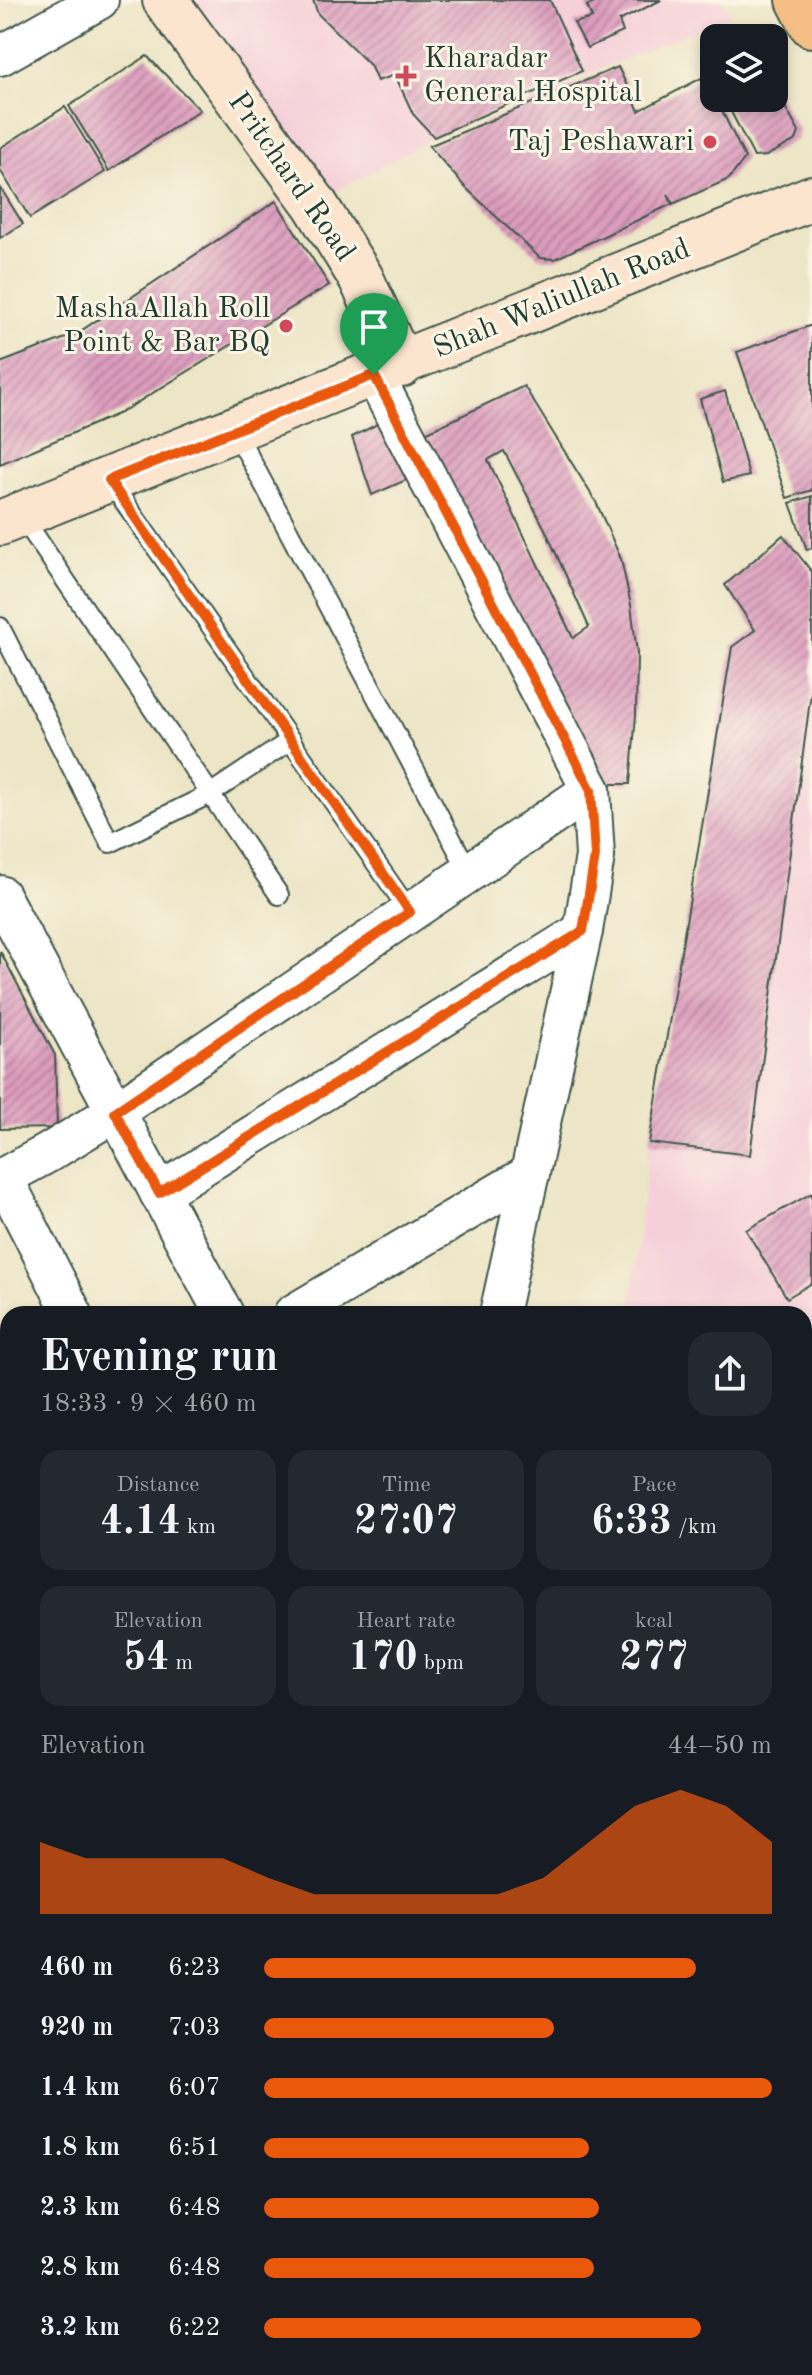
<!DOCTYPE html>
<meta charset="utf-8">
<style>
body{margin:0;font-family:"Old Standard TT",serif;background:#242831;color:#f1f3f6;height:100vh;display:flex;flex-direction:column;font-size:30px;white-space:nowrap}
*{box-sizing:border-box;margin:0}
p{font-size:26px;color:#9ea1a6}
.icon{flex:none;width:44px;height:44px;fill:none;stroke:currentColor;stroke-width:2;stroke-linecap:round;stroke-linejoin:round}
.map{position:relative;flex:1;overflow:hidden}
.drawer{position:absolute;left:0px;top:1306px;width:812px;height:1070px;display:flex;flex-direction:column;background:#171b24;border-radius:24px 24px 0 0;box-shadow:0 4px 12px #0003}
.drawer>*{flex:none}
.tools{position:absolute;left:700px;top:24px;display:grid;gap:16px}
.tools a{display:grid;place-items:center;width:88px;height:88px;border-radius:16px;background:#171b24;box-shadow:0 4px 12px #0003;font-size:40px}
.pin{position:absolute;display:grid;place-items:center;width:68px;height:68px;color:#fff;margin:-82px -34px;border-radius:50% 50% 50% 0;rotate:-45deg;box-shadow:0 0 8px #0007}
.pin .icon{rotate:45deg}
.round{display:grid;place-items:center;flex:none;width:84px;height:84px;border-radius:24px;background:#242831}
.headline{display:flex;align-items:center;justify-content:space-between;height:136px;padding:0 40px}
h1{font-size:44px;font-weight:700;line-height:60px}
.metrics{display:grid;grid-template-columns:repeat(3,1fr);gap:12px;height:136px;padding:8px 40px}
.metrics div{display:grid;align-content:center;border-radius:20px;background:#242831;text-align:center}
.metrics b{font-size:40px;font-weight:700}
.metrics small{font-size:22px;font-weight:400}
.metrics p{font-size:22px}
.chart{height:224px;padding:16px 40px}
.chart p{display:flex;justify-content:space-between}
.chart svg{width:100%;height:144px;margin-top:8px;fill:#ea580c;opacity:.7}
ul{padding:0 40px;list-style:none;font-size:26px}
li{display:grid;grid-template-columns:128px 96px 1fr;align-items:center;height:60px}
li i{height:20px;border-radius:10px;background:#ea580c}
.map>svg:first-child{display:block}
.built{fill:#f5cfd9}
.building{fill:url(#building-hatch);fill-rule:evenodd}
.lines{fill:none;stroke-linecap:round;stroke-linejoin:round}
.lane-casing{stroke:#3e564a;stroke-width:22}
.street-casing{stroke:#3e564a;stroke-width:42}
.secondary-casing{stroke:#3e564a;stroke-width:48}
.primary-casing{stroke:#3e564a;stroke-width:48}
.lane{stroke:#fff;stroke-width:18}
.street{stroke:#fff;stroke-width:38}
.secondary{stroke:#fbe5cf;stroke-width:44}
.primary{stroke:#f6be87;stroke-width:44}
.route-casing{stroke:#fff;stroke-width:16}
.route{stroke:#ea580c;stroke-width:10}
.poi-dot{fill:#d1495b;stroke:#fcf5e5;stroke-width:3}
.labels{text-anchor:middle;dominant-baseline:central;stroke-width:6;stroke-linejoin:round;paint-order:stroke}
.poi-label{font-size:30px;fill:#1f3d34;stroke:#fcf5e5;text-anchor:end}
.street-label{font-size:30px;fill:#1f3d34;stroke:#fcf5e5}
</style>
<div class="map">
<svg width="812" height="2375" viewBox="0 0 812 2375">
<defs>
<pattern id="building-hatch" width="6" height="6" patternUnits="userSpaceOnUse" patternTransform="scale(2)"><rect width="6" height="6" fill="#dc9cbd"/><path d="M-1 1l2-2M0 6l6-6M5 7l2-2" fill="none" stroke="#b2809a"/></pattern>
</defs>
<rect width="100%" height="100%" fill="#fcf5e5"/>
<filter id="ink" filterUnits="userSpaceOnUse"><feTurbulence type="fractalNoise" baseFrequency=".0125" numOctaves="2"/><feDisplacementMap in="SourceGraphic" scale="16" xChannelSelector="R" yChannelSelector="G"/><feConvolveMatrix kernelMatrix="1 2 1 2 8 2 1 2 1" color-interpolation-filters="sRGB"/></filter>
<filter id="wash" filterUnits="userSpaceOnUse"><feTurbulence type="fractalNoise" baseFrequency=".006" numOctaves="4" result="noise"/><feDisplacementMap in="SourceGraphic" scale="32" xChannelSelector="R" yChannelSelector="G"/><feGaussianBlur stdDeviation="1.8" result="paint"/><feColorMatrix in="noise" values="0 0 0 0 0 0 0 0 0 0 0 0 0 0 0 0 0 1.4 0 .05"/><feComposite in="paint" operator="in"/></filter>
<g filter="url(#wash)">
<rect width="100%" height="100%" fill="#ece5c6"/>
<g class="built">
<polygon points="174,0 722,0 730,16 434,137 322,199"/>
<polygon points="812,586 812,1364 804,1368 804,1314 630,1314 649,1143 732,647"/>
<polygon points="812,1453 812,1879 804,1878 804,1458"/>
</g>
<g id="blocks">
<g class="building">
<polygon points="313,0 550,0 582,71 434,137 413,114 395,75 377,81 370,65 318,14"/>
<polygon points="592,0 661,0 619,21 623,32 587,48 574,23 592,18 587,6 594,3"/>
<polygon points="147,56 200,110 109,171 69,106"/>
<polygon points="618,67 639,111 705,76 745,158 729,179 673,204 668,194 672,204 555,259 540,258 465,187 429,146"/>
<polygon points="774,87 799,132 796,140 766,156 754,157 724,98 774,98"/>
<polygon points="65,107 105,172 30,218 0,170 0,148"/>
<polygon points="0,187 23,224 0,238"/>
<polygon points="276,201 329,285 120,413 0,464 0,363 76,334"/>
<polygon points="812,325 812,490 787,498 737,352"/>
<path d="M524,386L596,502L621,559L631,605L637,653L636,715L630,784H597L417,437ZM504,451L545,529L589,627L573,638L488,460Z"/>
<polygon points="725,391 749,476 723,482 700,399"/>
<polygon points="391,417 420,474 372,495 352,437"/>
<polygon points="812,496 812,548 807,550 790,503"/>
<polygon points="783,535 812,572 812,685 750,1155 649,1143 732,647 755,630 725,585"/>
<polygon points="0,951 55,1055 57,1128 0,1129"/>
<polygon points="812,1193 812,1283 787,1298 746,1230"/>
<polygon points="804,2104 810,2106 806,2136 804,2135"/>
<polygon points="661,2368 784,2368 782,2375 660,2375"/>
</g>
</g>
</g>
<g filter="url(#ink)">
<use href="#blocks" fill-opacity="0" stroke="#3e564a" stroke-width="2"/>
<g class="lines">
<defs>
<g id="lane">
<polyline points="235,430 469,872"/>
<polyline points="109,480 410,912"/>
<polyline points="21,515 279,895"/>
<polyline points="0,627 110,843 210,794 291,740"/>
<polyline points="804,2326 812,2276"/>
<polyline points="796,2375 797,2368"/>
</g>
<g id="street">
<polyline points="0,56 99,0"/>
<polyline points="0,895 224,1314"/>
<polyline points="3,1177 73,1314"/>
<polyline points="0,1179 48,1153 115,1112 591,790 374,375"/>
<polyline points="159,1193 583,931"/>
<polyline points="293,1314 530,1174"/>
<polyline points="499,1314 583,931 595,856 591,790"/>
<polyline points="0,1440 8,1454"/>
<polyline points="0,1487 8,1482"/>
<polyline points="0,1604 8,1599"/>
<polyline points="0,1702 8,1698"/>
<polyline points="0,1830 8,1825"/>
<polyline points="0,1951 8,1947"/>
<polyline points="0,2068 8,2064"/>
<polyline points="83,2375 96,2368"/>
<polyline points="351,2375 352,2368"/>
</g>
<g id="secondary">
<polyline points="165,0 315,204 361,278 401,365"/>
<polyline points="0,523 812,198"/>
</g>
<g id="primary">
<polyline points="799,0 812,25"/>
<polyline points="804,1368 812,1364"/>
<polyline points="555,2375 557,2368"/>
</g>
</defs>
<use href="#lane" class="lane-casing"/>
<use href="#street" class="street-casing"/>
<use href="#secondary" class="secondary-casing"/>
<use href="#primary" class="primary-casing"/>
<use href="#lane" class="lane"/>
<use href="#street" class="street"/>
<use href="#secondary" class="secondary"/>
<use href="#primary" class="primary"/>
</g>
</g>
<g class="lines" filter="url(#ink)">
<defs>
<polygon id="route" points="374,375 591,790 595,856 583,931 159,1193 115,1112 410,912 109,480"/>
</defs>
<use href="#route" class="route-casing"/>
<use href="#route" class="route"/>
</g>
<g class="poi-dot">
<path d="M402 64h8v8h8v8h-8v8h-8v-8h-8v-8h8z"/>
<circle cx="710" cy="142" r="8"/>
<circle cx="286" cy="326" r="8"/>
</g>
<g class="labels">
<g class="poi-label">
<text x="424" y="59" text-anchor="start">Kharadar<tspan x="424" dy="34">General Hospital</tspan></text>
<text x="694" y="142">Taj Peshawari</text>
<text x="270" y="309">MashaAllah Roll<tspan x="270" dy="34">Point &amp; Bar BQ</tspan></text>
</g>
<g class="street-label">
<text transform="translate(291 177) rotate(55)">Pritchard Road</text>
<text transform="translate(562 299) rotate(-22)">Shah Waliullah Road</text>
</g>
</g>
</svg>
<div class="tools">
<a><svg class="icon" aria-label="layers" viewBox="0 0 24 24"><path d="M12 4l9 5-9 5-9-5zM3 14l9 5 9-5"/></svg></a>
</div>
<div class="pin" style="left:374px;top:375px;background:#1e9e55"><svg class="icon" aria-label="arrive" viewBox="0 0 24 24"><path d="M6 21V4h12l-3 4 3 4H6"/></svg></div>
<section class="drawer">
<div class="headline"><div><h1>Evening run</h1><p>18:33 · 9 × 460 m</p></div><a class="round"><svg class="icon" aria-label="share" viewBox="0 0 24 24"><path d="M12 15V3M7 8l5-5 5 5M5 13v7h14v-7"/></svg></a></div>
<div class="metrics">
<div><p>Distance</p><b>4.14<small> km</small></b></div>
<div><p>Time</p><b>27:07</b></div>
<div><p>Pace</p><b>6:33<small> /km</small></b></div>
</div>
<div class="metrics">
<div><p>Elevation</p><b>54<small> m</small></b></div>
<div><p>Heart rate</p><b>170<small> bpm</small></b></div>
<div><p>kcal</p><b>277</b></div>
</div>
<div class="chart"><p><span>Elevation</span>44–50 m</p>
<svg viewBox="0 0 160 44" preserveAspectRatio="none"><path d="M0 44V22L10 27L20 27L30 27L40 27L50 33L60 38L70 38L80 38L90 38L100 38L110 33L120 22L130 11L140 6L150 11L160 22V44z"/></svg>
</div>
<ul>
<li><b>460 m</b>6:23<i style="width:85%"></i></li>
<li><b>920 m</b>7:03<i style="width:57%"></i></li>
<li><b>1.4 km</b>6:07<i style="width:100%"></i></li>
<li><b>1.8 km</b>6:51<i style="width:64%"></i></li>
<li><b>2.3 km</b>6:48<i style="width:66%"></i></li>
<li><b>2.8 km</b>6:48<i style="width:65%"></i></li>
<li><b>3.2 km</b>6:22<i style="width:86%"></i></li>
</ul>
</section>
</div>
